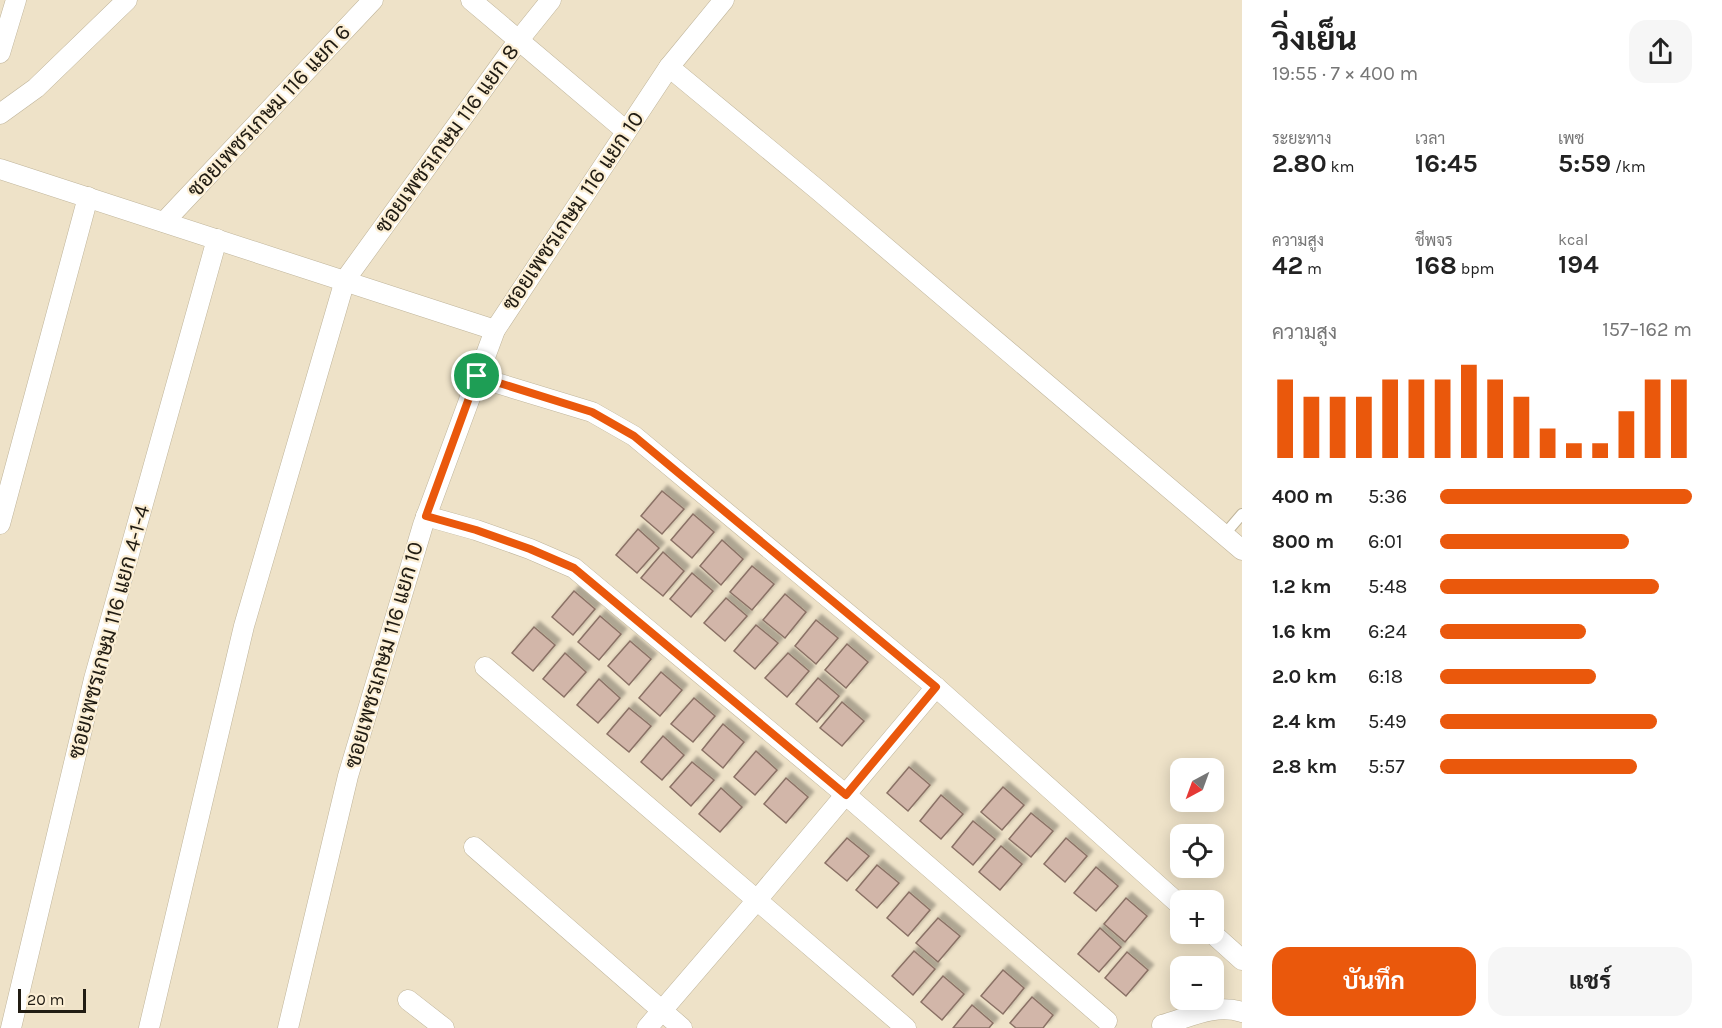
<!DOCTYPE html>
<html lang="th">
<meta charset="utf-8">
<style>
body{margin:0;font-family:Karla,Sarabun,sans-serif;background:#f6f6f6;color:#222;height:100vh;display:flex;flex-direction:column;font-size:22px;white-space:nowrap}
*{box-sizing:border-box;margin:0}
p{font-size:20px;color:#767676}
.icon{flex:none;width:33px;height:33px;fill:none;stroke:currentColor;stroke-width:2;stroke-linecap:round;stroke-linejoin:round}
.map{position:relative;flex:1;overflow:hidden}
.drawer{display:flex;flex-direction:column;background:#fff;width:480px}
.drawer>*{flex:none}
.needle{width:39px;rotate:221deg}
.fabs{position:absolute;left:1170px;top:758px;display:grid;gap:12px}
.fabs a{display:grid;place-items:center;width:54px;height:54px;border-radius:12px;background:#fff;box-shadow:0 3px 15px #0003;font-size:30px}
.scale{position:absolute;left:18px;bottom:15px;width:68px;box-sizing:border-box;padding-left:6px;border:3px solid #211c13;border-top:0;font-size:16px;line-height:21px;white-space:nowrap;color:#211c13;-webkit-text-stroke:4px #fcefd5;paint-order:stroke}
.pin{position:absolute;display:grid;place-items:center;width:51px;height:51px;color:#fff;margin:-26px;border:3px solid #fff;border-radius:50%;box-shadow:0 2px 6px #0007}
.round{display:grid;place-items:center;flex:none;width:63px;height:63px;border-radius:18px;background:#f6f6f6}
.overview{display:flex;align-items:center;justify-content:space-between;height:102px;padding:0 30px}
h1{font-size:33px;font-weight:700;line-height:45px}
.figures{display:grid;grid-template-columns:repeat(3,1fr);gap:9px;height:102px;padding:6px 30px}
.figures div{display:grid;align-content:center}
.figures b{font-size:26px;font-weight:700}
.figures small{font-size:16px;font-weight:400}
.figures p{font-size:16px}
.chart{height:168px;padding:12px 30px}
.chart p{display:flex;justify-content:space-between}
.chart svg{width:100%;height:108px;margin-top:6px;stroke:#ea580c;stroke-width:6}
.action{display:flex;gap:12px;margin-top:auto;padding:12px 30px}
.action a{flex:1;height:69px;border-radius:18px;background:#ea580c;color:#fff;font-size:24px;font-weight:700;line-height:69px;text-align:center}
.action a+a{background:#f6f6f6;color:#222}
ul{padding:0 30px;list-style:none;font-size:20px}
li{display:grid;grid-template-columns:96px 72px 1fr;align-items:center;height:45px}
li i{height:15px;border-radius:8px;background:#ea580c}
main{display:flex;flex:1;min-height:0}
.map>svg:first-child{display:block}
.building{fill:#d2b6a9;stroke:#8a7165;stroke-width:1.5;filter:url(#shadow)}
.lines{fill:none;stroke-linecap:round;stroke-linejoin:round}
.lane-casing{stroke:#bfb49a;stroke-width:12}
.street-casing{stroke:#bfb49a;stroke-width:21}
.lane{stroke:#fff;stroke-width:10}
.street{stroke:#fff;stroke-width:20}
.route-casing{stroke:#fff;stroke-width:12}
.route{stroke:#ea580c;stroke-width:8}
.labels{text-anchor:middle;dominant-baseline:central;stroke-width:4.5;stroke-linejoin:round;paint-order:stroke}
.street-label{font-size:22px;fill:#211c13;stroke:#fcefd5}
</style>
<main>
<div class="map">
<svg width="1242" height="1028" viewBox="0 0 1242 1028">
<defs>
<filter id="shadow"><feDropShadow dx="5.5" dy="-5.5" stdDeviation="1.5" flood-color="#0004"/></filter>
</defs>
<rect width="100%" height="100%" fill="#eee2c8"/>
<g class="building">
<polygon points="662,491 684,509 662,534 641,516"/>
<polygon points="693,514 714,532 692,558 671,540"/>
<polygon points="638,529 659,548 637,573 616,555"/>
<polygon points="722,540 743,559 721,585 700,566"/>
<polygon points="663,552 684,571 663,596 641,578"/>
<polygon points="752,566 774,584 752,610 730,592"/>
<polygon points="692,573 713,591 691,617 670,599"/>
<polygon points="574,591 595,609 573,635 552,617"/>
<polygon points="785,594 806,612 785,638 763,620"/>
<polygon points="726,598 747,616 725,641 704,623"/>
<polygon points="600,616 621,634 599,660 578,642"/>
<polygon points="816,620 838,638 816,664 795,646"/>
<polygon points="756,625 778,643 755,669 734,651"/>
<polygon points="534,627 555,645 533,671 512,653"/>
<polygon points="630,641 651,659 629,685 608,666"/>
<polygon points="847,644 868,662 846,688 825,670"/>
<polygon points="565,653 586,672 564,697 543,679"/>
<polygon points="788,653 809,671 787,697 765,678"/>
<polygon points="661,672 682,690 660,716 639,698"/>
<polygon points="818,678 839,696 817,722 796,704"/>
<polygon points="599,679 620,698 598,723 577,705"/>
<polygon points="694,698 715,716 693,742 671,724"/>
<polygon points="842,702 864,721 842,746 820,728"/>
<polygon points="629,708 651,726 629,752 607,734"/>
<polygon points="723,724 744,742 723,768 702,750"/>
<polygon points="663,736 684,755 662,780 641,762"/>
<polygon points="756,751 777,770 755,795 734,777"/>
<polygon points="692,762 714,780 691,806 670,787"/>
<polygon points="909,767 930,785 908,811 887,793"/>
<polygon points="786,778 808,797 786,823 764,804"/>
<polygon points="1003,787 1024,805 1002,830 981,812"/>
<polygon points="721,788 742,807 720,832 699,814"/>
<polygon points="941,795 963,814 941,839 920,821"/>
<polygon points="1031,813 1053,831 1031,857 1009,839"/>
<polygon points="973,821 995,839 973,865 952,847"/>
<polygon points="847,838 869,856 847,881 825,863"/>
<polygon points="1066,838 1087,856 1065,882 1044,864"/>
<polygon points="1001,846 1022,864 1000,890 979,872"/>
<polygon points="877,865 899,883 877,908 856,890"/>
<polygon points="1096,867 1118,886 1096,911 1074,893"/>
<polygon points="909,892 930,910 908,936 887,918"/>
<polygon points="1126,898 1147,916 1125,942 1104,924"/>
<polygon points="938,918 960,936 938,962 916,943"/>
<polygon points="1100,928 1121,947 1099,972 1078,954"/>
<polygon points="914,951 935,969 913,995 892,976"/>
<polygon points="1127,952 1148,970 1126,996 1105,978"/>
<polygon points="1003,970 1024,988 1003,1014 981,996"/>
<polygon points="943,976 964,994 942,1020 921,1002"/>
<polygon points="1032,997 1053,1015 1043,1028 1016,1028 1010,1023"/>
<polygon points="972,1005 993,1023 989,1028 953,1028"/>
</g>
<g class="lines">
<defs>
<polyline id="lane" points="1224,535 1242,514"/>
<g id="street">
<polyline points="471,0 626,131"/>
<polyline points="0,53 16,0"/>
<polyline points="669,67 818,190 1242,550"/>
<polyline points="0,114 36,88 127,0"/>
<polyline points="0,169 495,330"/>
<polyline points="164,222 373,0"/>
<polyline points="477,377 592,412 634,436 936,687 1180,905"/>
<polyline points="426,516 476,530 530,549 574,568 846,795 1107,1021"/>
<polyline points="0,524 88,197"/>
<polyline points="485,667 906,1028"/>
<polyline points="474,847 682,1028"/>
<polyline points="1212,933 1242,960"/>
<polyline points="408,1000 444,1028"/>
<path d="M1162,1025C1188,1018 1215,1003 1242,1012"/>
<polyline points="11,1028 94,679 217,239"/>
<polyline points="149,1028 244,626 345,280 518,41 551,0"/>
<polyline points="288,1028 348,776 423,525 495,330 669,67 724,0"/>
<polyline points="647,1028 757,900 936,687"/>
</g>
</defs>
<use href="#lane" class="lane-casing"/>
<use href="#street" class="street-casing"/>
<use href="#lane" class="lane"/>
<use href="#street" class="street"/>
</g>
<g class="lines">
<defs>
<polygon id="route" points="477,376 592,412 634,436 936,687 846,795 574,568 530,549 476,530 426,516"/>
</defs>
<use href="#route" class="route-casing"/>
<use href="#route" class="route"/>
</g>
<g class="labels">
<g class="street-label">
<text transform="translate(269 111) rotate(-47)">ซอยเพชรเกษม 116 แยก 6</text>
<text transform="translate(447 139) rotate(-54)">ซอยเพชรเกษม 116 แยก 8</text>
<text transform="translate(573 211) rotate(-56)">ซอยเพชรเกษม 116 แยก 10</text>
<text transform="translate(109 632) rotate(-75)">ซอยเพชรเกษม 116 แยก 4-1-4</text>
<text transform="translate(384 655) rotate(-74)">ซอยเพชรเกษม 116 แยก 10</text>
</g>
</g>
</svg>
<div class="fabs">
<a><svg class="needle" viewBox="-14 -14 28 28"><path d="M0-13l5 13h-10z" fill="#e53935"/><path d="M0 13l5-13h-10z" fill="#767676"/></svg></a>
<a><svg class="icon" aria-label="locate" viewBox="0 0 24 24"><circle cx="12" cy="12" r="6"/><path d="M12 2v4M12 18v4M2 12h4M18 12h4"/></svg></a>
<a>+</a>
<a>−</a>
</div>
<div class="scale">20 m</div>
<div class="pin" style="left:477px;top:376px;background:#1e9e55"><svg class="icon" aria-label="arrive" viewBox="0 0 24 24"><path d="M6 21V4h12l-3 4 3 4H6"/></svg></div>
</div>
<section class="drawer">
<div class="overview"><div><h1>วิ่งเย็น</h1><p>19:55 · 7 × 400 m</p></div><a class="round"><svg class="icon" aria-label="share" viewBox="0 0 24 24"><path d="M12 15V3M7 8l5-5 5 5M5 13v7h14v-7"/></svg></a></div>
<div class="figures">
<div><p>ระยะทาง</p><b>2.80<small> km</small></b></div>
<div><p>เวลา</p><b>16:45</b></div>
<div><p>เพซ</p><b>5:59<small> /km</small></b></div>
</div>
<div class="figures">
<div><p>ความสูง</p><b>42<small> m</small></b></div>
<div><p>ชีพจร</p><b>168<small> bpm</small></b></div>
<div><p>kcal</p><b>194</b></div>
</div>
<div class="chart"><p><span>ความสูง</span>157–162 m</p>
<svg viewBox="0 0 160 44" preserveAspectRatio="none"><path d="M5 44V12M15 44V19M25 44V19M35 44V19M45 44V12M55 44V12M65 44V12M75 44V6M85 44V12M95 44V19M105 44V32M115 44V38M125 44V38M135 44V25M145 44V12M155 44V12"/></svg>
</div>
<ul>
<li><b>400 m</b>5:36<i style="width:100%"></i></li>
<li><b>800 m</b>6:01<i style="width:75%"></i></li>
<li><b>1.2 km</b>5:48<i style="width:87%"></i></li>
<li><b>1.6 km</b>6:24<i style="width:58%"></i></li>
<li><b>2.0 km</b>6:18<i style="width:62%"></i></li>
<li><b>2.4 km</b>5:49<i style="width:86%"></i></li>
<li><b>2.8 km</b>5:57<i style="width:78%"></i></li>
</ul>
<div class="action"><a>บันทึก</a><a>แชร์</a></div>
</section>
</main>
